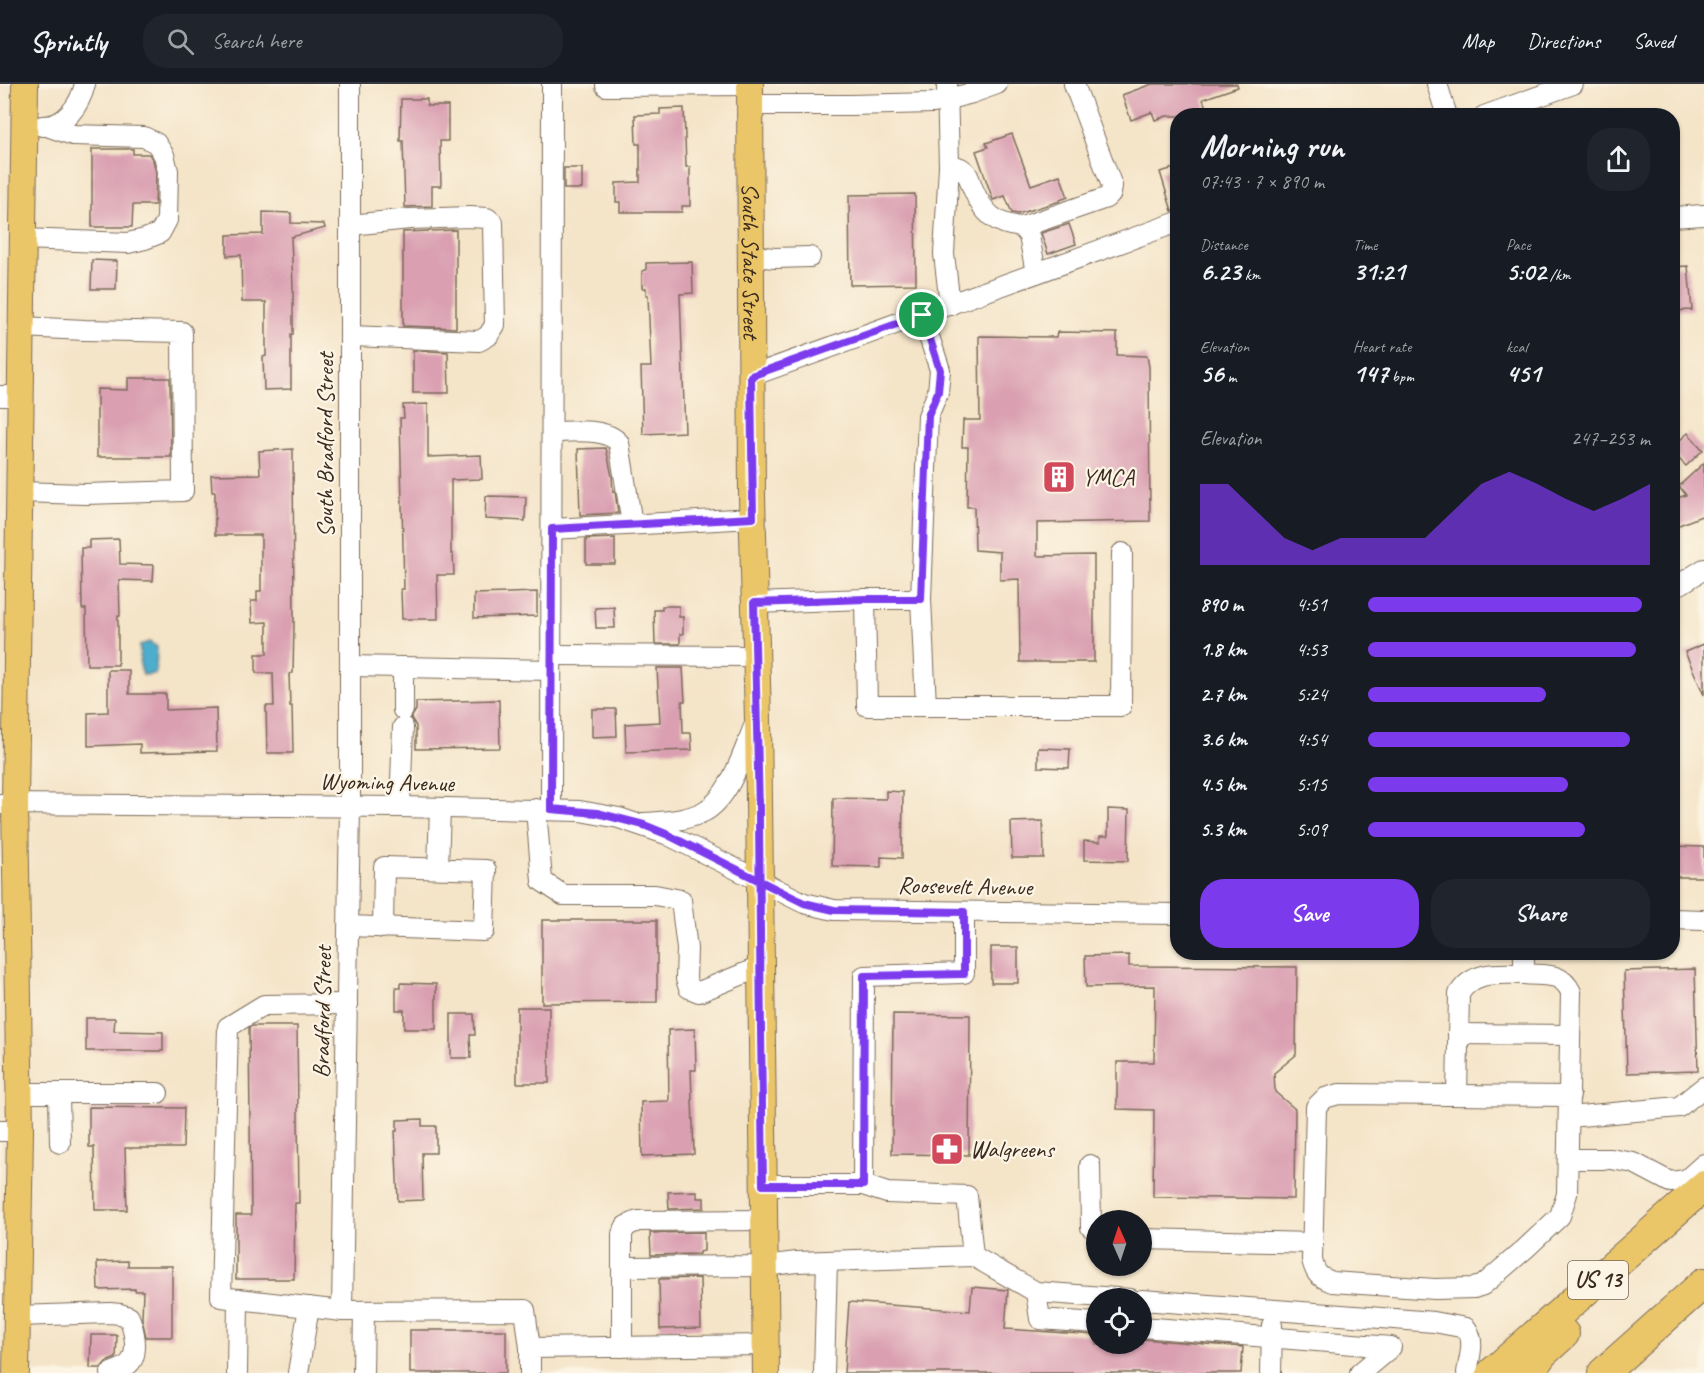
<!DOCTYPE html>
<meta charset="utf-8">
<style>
body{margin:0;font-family:Caveat,sans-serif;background:#20242c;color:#f1f3f6;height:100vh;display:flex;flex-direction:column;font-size:22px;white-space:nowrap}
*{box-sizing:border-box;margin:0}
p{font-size:20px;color:#9ea1a6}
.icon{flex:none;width:33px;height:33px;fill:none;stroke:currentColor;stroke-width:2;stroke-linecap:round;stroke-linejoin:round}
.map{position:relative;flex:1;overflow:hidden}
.panel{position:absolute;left:1170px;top:24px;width:510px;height:852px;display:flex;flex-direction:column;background:#171b24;border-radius:24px;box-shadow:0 2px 4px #0004}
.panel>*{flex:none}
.needle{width:39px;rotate:357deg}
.buttons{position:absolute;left:1086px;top:1126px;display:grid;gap:12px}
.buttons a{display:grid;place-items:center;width:66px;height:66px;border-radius:50%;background:#171b24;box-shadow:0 2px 4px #0004;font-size:30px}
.pin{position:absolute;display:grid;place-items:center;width:51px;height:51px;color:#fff;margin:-26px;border:3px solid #fff;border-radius:50%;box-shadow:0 2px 6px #0007}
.round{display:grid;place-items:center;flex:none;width:63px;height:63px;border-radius:24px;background:#20242c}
.headline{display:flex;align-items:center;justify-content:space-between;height:102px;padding:0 30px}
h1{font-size:33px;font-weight:800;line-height:45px}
.figures{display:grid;grid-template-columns:repeat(3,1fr);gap:9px;height:102px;padding:6px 30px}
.figures div{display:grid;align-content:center}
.figures b{font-size:26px;font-weight:800}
.figures small{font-size:16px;font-weight:400}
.figures p{font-size:16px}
.chart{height:168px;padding:12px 30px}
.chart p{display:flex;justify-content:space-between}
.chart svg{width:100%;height:108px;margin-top:6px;fill:#7c3aed;opacity:.7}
.cta{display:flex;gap:12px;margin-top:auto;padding:12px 30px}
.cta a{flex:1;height:69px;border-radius:24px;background:#7c3aed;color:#fff;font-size:24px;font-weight:800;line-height:69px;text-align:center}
.cta a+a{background:#20242c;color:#f1f3f6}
ul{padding:0 30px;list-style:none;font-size:20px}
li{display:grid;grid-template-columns:96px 72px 1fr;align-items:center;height:45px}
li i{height:15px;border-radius:8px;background:#7c3aed}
header{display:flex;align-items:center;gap:36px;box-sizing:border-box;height:84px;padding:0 30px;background:#171b24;border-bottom:2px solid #363941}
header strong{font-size:28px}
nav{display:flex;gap:33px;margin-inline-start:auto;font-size:21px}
.search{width:420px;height:54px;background:#20242c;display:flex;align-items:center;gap:15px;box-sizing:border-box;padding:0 21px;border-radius:24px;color:#9ea1a6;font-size:22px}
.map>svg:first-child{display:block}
.water{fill:#4eadcc;stroke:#446c75;stroke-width:1.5}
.building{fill:#daa0b2}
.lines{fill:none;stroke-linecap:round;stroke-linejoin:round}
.minor-casing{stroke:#7c6b5a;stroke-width:22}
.major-casing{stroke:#7c6b5a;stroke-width:28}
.highway-casing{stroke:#7c6b5a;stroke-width:32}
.minor{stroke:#fff;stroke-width:20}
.major{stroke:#ebc669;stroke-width:26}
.highway{stroke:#ebc669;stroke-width:30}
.route-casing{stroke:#fff;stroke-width:12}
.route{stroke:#7c3aed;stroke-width:8}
.labels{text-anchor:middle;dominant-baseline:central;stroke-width:4.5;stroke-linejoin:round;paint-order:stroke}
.shield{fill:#fcf5e5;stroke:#75675a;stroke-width:1.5}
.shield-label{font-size:22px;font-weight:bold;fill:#3b2a1e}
.street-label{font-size:24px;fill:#3b2a1e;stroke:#fcf5e5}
.poi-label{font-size:24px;fill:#3b2a1e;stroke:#fcf5e5;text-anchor:start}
</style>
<header>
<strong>Sprintly</strong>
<div class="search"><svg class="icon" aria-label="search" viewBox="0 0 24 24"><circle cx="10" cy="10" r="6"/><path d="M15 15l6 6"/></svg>Search here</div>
<nav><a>Map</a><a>Directions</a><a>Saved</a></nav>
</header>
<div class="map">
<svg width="1704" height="1289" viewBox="0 0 1704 1289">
<rect width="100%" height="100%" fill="#fcf5e5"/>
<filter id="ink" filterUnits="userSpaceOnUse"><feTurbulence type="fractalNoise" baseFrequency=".0167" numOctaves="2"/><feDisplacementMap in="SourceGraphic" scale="12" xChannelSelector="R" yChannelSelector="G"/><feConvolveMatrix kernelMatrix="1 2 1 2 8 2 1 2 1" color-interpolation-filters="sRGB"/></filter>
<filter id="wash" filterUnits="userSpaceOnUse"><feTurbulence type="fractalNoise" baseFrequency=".008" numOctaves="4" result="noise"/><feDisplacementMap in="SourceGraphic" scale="24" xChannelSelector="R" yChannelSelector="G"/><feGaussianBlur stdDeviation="1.35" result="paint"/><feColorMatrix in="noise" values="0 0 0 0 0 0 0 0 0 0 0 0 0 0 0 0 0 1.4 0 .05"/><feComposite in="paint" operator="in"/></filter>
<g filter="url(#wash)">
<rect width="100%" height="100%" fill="#f4e4c8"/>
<polygon class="water" points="149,558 157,563 156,588 155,590 143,591 140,581 140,561"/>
<g id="blocks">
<g class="building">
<polygon points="1152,0 1237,0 1238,3 1203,15 1206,24 1199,26 1201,32 1167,32 1155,36 1152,28 1131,36 1122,11"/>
<polygon points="401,15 427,15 427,22 448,22 448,57 440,57 441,102 432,102 432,122 405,123 403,57 400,57"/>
<polygon points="684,24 686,83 690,83 690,122 682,122 682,128 620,128 620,118 616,118 616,99 640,98 640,60 636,60 635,31 660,30 660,25"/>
<polygon points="1012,50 1031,101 1060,91 1068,113 1060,116 1060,117 1018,130 1012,129 1005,112 993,116 976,67 988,63 986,59"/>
<polygon points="92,65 133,65 133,70 149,70 153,76 156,88 155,121 133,121 132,143 92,143"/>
<polygon points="1178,83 1178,126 1172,127 1160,88"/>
<rect x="564" y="84" width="18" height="21"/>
<polygon points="915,110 916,200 850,201 849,111"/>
<polygon points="263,128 291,129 291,139 324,140 325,144 291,153 293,203 293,250 291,250 291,305 264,306 263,273 266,272 266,218 242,218 241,171 227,172 227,151 263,150"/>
<polygon points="1069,140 1076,160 1048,170 1041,149"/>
<polygon points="456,146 456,244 403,242 403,148"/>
<polygon points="92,176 117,177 116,205 91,205"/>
<polygon points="692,178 693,209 680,210 685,348 643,350 641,283 651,283 648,211 646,211 646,204 642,204 642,187 646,186 646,179"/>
<polygon points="1688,182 1692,226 1672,227 1672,183"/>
<polygon points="1057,248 1117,249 1117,271 1147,272 1149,283 1150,437 1037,439 1037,472 1094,471 1094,578 1020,578 1019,495 1000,496 1000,468 975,466 974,423 967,423 968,363 962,363 963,336 980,336 979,252 1056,253"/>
<polygon points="413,266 448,268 449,309 413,309"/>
<polygon points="128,294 170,294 171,373 97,373 97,305 128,306"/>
<polygon points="428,320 428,373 481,371 482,395 451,396 451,470 453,470 454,491 437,491 438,535 402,535 401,505 404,505 400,334 404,334 403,321"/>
<polygon points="1688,349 1703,366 1686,382 1672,368 1672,363"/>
<polygon points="606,364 612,392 613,408 615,407 618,429 580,431 578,365"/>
<polygon points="293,365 294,538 293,589 289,590 290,622 292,622 293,669 267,669 266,622 274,622 273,589 256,589 256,570 267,570 267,538 252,539 251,517 257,517 257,507 261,507 261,451 215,451 215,408 212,408 211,391 260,390 259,367"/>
<polygon points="1704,379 1704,431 1672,444 1672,416 1686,411 1679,402"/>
<polygon points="486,412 526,413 525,437 485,435"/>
<polygon points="615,454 615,480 586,480 586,455"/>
<polygon points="119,455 120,480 154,481 153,497 119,496 120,532 118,532 118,581 87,581 86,525 82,525 81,464 89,464 89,456"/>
<polygon points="537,508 537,532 474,534 474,510"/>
<polygon points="662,522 679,522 679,533 683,533 683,550 680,550 680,560 655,560 654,526 662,526"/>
<polygon points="614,523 615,544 596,544 595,524"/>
<polygon points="1704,560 1704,611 1685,568"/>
<polygon points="657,584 683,584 685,617 682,617 683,649 691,649 692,666 626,668 625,640 660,638"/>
<polygon points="108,586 129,586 129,610 166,610 166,626 216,624 217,667 140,669 140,660 88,662 88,629 108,628"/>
<polygon points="499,616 500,664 416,665 416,642 411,634 416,626 416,618"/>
<polygon points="592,625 616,625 617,652 592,653"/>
<polygon points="1038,664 1070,665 1069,684 1038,683"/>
<polygon points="886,707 903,708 902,774 881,773 881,783 832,782 833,714 886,715"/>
<polygon points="1108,725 1129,726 1128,777 1084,776 1084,757 1100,758 1100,752 1108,752"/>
<polygon points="1043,737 1044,774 1012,774 1011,738"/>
<polygon points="1672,762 1704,763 1704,793 1672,793"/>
<polygon points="542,836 657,836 657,918 542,919"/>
<rect x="991" y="863" width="27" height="36"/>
<polygon points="1129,871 1129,882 1297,883 1296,971 1274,989 1275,1008 1295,1025 1294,1115 1153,1113 1154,1026 1117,1025 1117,978 1154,978 1155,902 1086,903 1085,872"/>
<polygon points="1695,885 1698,987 1627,989 1624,887"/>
<polygon points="400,899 436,900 436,945 404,945 404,926 396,926 396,903 400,904"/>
<rect x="517" y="923" width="32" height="76"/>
<polygon points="451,930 474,930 475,951 470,951 471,974 451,974"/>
<polygon points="893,930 970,931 969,1071 892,1070"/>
<polygon points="86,934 115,934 114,947 163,948 163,967 86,967"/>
<polygon points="252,942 297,942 299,1119 295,1119 294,1195 236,1195 236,1131 251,1131 249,944"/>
<polygon points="695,945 696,986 691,986 694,1070 642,1072 641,1018 669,1017 668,946"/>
<polygon points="89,1023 184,1024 183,1064 125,1064 127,1126 95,1126 94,1063 89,1063"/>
<polygon points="422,1035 422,1042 436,1042 436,1069 422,1069 423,1116 398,1117 395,1047 397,1047 397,1036"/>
<polygon points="697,1107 697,1114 704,1114 704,1124 669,1125 668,1108"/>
<polygon points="704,1148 704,1167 699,1168 699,1170 651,1171 650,1149"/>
<polygon points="128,1177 128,1182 172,1182 172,1253 146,1253 142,1235 143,1207 135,1207 135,1205 98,1206 97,1178"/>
<polygon points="700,1194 701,1244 660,1245 659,1195"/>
<polygon points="972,1203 1008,1206 1005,1245 1096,1251 1096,1260 1142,1260 1142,1255 1243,1263 1241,1289 844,1289 849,1218 970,1227"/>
<rect x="410" y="1246" width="96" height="43"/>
<polygon points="91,1251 117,1251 116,1274 106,1278 101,1284 90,1284"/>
</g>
</g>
</g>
<g filter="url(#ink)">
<use href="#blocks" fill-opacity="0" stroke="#7c6b5a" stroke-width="1.5"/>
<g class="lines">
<defs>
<g id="minor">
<polyline points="350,0 350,722 342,1227 525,1226 530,1264"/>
<polyline points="606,0 606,2 750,1"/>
<polyline points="947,0 949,82 944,170 950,221"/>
<polyline points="1437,0 1447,32"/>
<polyline points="749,21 851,21 933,19 972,9 997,0"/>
<polyline points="1484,32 1573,0"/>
<path d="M42,42C65,43 80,21 85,0"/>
<path d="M949,82C953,82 959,82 962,85C969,89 970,98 973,105C983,129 996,141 1022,143L1029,152L1036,189"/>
<polyline points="1672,133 1704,131"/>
<polyline points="1022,143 1106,114 1111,109 1112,102 1074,0"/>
<polyline points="23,155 128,159 145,155 160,149 167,136 168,87 164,71 156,59 144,53 73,51 50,43"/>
<polyline points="751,172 775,174 810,173"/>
<polyline points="350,252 479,257 488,252 495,241 493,139 487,134 470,133 410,135 350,141"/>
<polyline points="751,292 1178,138"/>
<polyline points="0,312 21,312"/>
<path d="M552,348C571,348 606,343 619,359L632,440"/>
<polyline points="19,408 85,410 183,407 182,248 85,246 21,243"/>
<polyline points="552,445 753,434"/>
<polyline points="1672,503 1682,499 1704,485"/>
<polyline points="865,515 867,622 1121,622 1122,469"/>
<polyline points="921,515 926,622"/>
<polyline points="755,519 865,515 921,515 928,332 938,308 940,286 922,231"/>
<polyline points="552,571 756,572"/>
<polyline points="350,582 551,586"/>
<polyline points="403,583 403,626"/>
<polyline points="0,720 400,723 580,727 619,734 666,750 804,819 834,826 1178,830"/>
<polyline points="400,723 403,643"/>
<polyline points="536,725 542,797 563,811 655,811 681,816 687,865 686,895 689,904 699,908 760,883"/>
<polyline points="551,725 552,0"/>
<path d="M643,739C663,738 685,737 703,728C730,715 744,666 755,640"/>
<polyline points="438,784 440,724"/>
<polyline points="1672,835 1704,836"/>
<polyline points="349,842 484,847 486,786 384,783 383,844"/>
<path d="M1524,890C1545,892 1561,887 1571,908L1567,1110L1560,1132L1525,1165L1483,1201L1474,1204L1435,1205L1332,1198C1318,1192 1316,1191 1312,1176L1316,1023L1325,1014L1339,1010L1570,1012"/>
<polyline points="1458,950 1570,951"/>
<polyline points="19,1009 158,1009"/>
<polyline points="59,1009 60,1059"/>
<path d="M1457,1011L1459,910C1473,886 1499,890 1524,890V868"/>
<polyline points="1569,1033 1679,1023 1704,1003"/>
<polyline points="0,1047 20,1047"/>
<polyline points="1568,1075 1611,1075 1634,1079 1670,1098 1686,1096 1704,1080"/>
<polyline points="1090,1081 1091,1143 1096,1147"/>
<polyline points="763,1101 863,1101 864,892 964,889 964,828"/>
<polyline points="1142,1155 1313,1159"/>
<polyline points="973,1172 1036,1208 1130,1215"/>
<polyline points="622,1183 764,1182 797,1178 973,1172 967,1112 887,1109 863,1101"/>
<polyline points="1036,1208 1040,1235 1096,1239"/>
<path d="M1142,1216L1434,1238L1466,1244C1476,1257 1469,1274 1467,1289"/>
<polyline points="342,1227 221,1213 228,943 264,921 347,920"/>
<path d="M17,1232L110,1229L120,1230L129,1233C134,1245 138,1265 132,1276C127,1284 119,1286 111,1289"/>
<polyline points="1142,1243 1391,1263 1360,1289"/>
<polyline points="622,1263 622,1150 626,1142 638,1137 764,1136"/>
<polyline points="237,1289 238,1215"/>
<polyline points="298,1289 309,1223"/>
<polyline points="363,1289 364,1227"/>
<polyline points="530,1289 530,1264 766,1261"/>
<polyline points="824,1289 827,1177"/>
<polyline points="1271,1289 1272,1241"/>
</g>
<g id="major">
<path id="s1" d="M750,0L752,413L758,635L766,1289"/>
<polyline points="16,1289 20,1047 15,720 25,0"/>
</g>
<g id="highway">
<polyline points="1492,1289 1704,1102"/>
<polyline points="1529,1289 1542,1270 1564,1250"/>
<polyline points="1603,1289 1704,1199"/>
</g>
</defs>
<use href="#minor" class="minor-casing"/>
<use href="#major" class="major-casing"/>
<use href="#highway" class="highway-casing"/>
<use href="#minor" class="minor"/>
<use href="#major" class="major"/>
<use href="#highway" class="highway"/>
</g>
</g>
<g class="lines" filter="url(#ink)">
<defs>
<path id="route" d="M922,231L751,292L753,434L552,445L551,725L597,729L644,741L666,750L804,819L834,826L964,828V890L864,892L863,1101H763C761,978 760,856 759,733V727L754,519L865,515H921L928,332L938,308L940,286L922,231"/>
</defs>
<use href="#route" class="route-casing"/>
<use href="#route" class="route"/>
</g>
<defs>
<symbol id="building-square" viewBox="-11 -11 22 22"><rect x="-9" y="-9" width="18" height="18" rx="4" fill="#d1495b" stroke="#fcf5e5"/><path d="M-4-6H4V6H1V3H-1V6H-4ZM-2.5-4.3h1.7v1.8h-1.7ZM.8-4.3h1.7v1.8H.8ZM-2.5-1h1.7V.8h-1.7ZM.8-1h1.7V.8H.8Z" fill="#fff"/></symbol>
<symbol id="pharmacy-square" viewBox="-11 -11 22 22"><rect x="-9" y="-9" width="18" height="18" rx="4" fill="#d1495b" stroke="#fcf5e5"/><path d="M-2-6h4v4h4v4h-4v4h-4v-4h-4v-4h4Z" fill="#fff"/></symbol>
</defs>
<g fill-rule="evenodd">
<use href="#building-square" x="1040" y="374" width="38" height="38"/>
<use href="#pharmacy-square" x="928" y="1046" width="38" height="38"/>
</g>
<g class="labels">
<rect class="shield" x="1568" y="1177" width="60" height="38" rx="4.5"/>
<g class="shield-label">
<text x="1598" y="1196">US 13</text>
</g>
<g class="street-label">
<text stroke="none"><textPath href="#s1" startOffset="177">South State Street</textPath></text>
<text transform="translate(325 361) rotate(-90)">South Bradford Street</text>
<text transform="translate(387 698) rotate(1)">Wyoming Avenue</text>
<text transform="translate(965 802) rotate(1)">Roosevelt Avenue</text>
<text transform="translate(322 928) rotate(-89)">Bradford Street</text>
</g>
<g class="poi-label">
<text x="1082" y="393">YMCA</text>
<text x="970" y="1065">Walgreens</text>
</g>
</g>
</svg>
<div class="buttons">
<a><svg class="needle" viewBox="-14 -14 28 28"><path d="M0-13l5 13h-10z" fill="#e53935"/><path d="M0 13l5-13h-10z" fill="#9ea1a6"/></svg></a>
<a><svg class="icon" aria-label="locate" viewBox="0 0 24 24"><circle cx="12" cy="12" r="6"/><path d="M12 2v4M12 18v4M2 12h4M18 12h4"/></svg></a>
</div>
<div class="pin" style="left:922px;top:231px;background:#1e9e55"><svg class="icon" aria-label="arrive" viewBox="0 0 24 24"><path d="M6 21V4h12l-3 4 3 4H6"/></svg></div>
<section class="panel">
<div class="headline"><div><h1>Morning run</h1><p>07:43 · 7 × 890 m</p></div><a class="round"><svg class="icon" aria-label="share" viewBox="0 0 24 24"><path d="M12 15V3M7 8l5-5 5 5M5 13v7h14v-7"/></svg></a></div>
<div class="figures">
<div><p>Distance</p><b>6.23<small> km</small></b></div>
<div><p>Time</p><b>31:21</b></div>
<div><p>Pace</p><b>5:02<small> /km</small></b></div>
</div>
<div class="figures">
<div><p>Elevation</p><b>56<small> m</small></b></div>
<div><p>Heart rate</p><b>147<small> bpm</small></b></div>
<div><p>kcal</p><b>451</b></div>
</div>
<div class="chart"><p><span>Elevation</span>247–253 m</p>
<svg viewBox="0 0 160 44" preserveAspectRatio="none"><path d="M0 44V11L10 11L20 22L30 33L40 38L50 33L60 33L70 33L80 33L90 22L100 11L110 6L120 11L130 17L140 22L150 17L160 11V44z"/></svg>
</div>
<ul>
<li><b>890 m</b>4:51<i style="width:97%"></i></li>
<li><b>1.8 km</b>4:53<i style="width:95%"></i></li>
<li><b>2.7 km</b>5:24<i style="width:63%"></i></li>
<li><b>3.6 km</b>4:54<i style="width:93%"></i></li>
<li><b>4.5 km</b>5:15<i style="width:71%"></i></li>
<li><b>5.3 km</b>5:09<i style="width:77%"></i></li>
</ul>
<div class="cta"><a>Save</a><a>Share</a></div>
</section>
</div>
